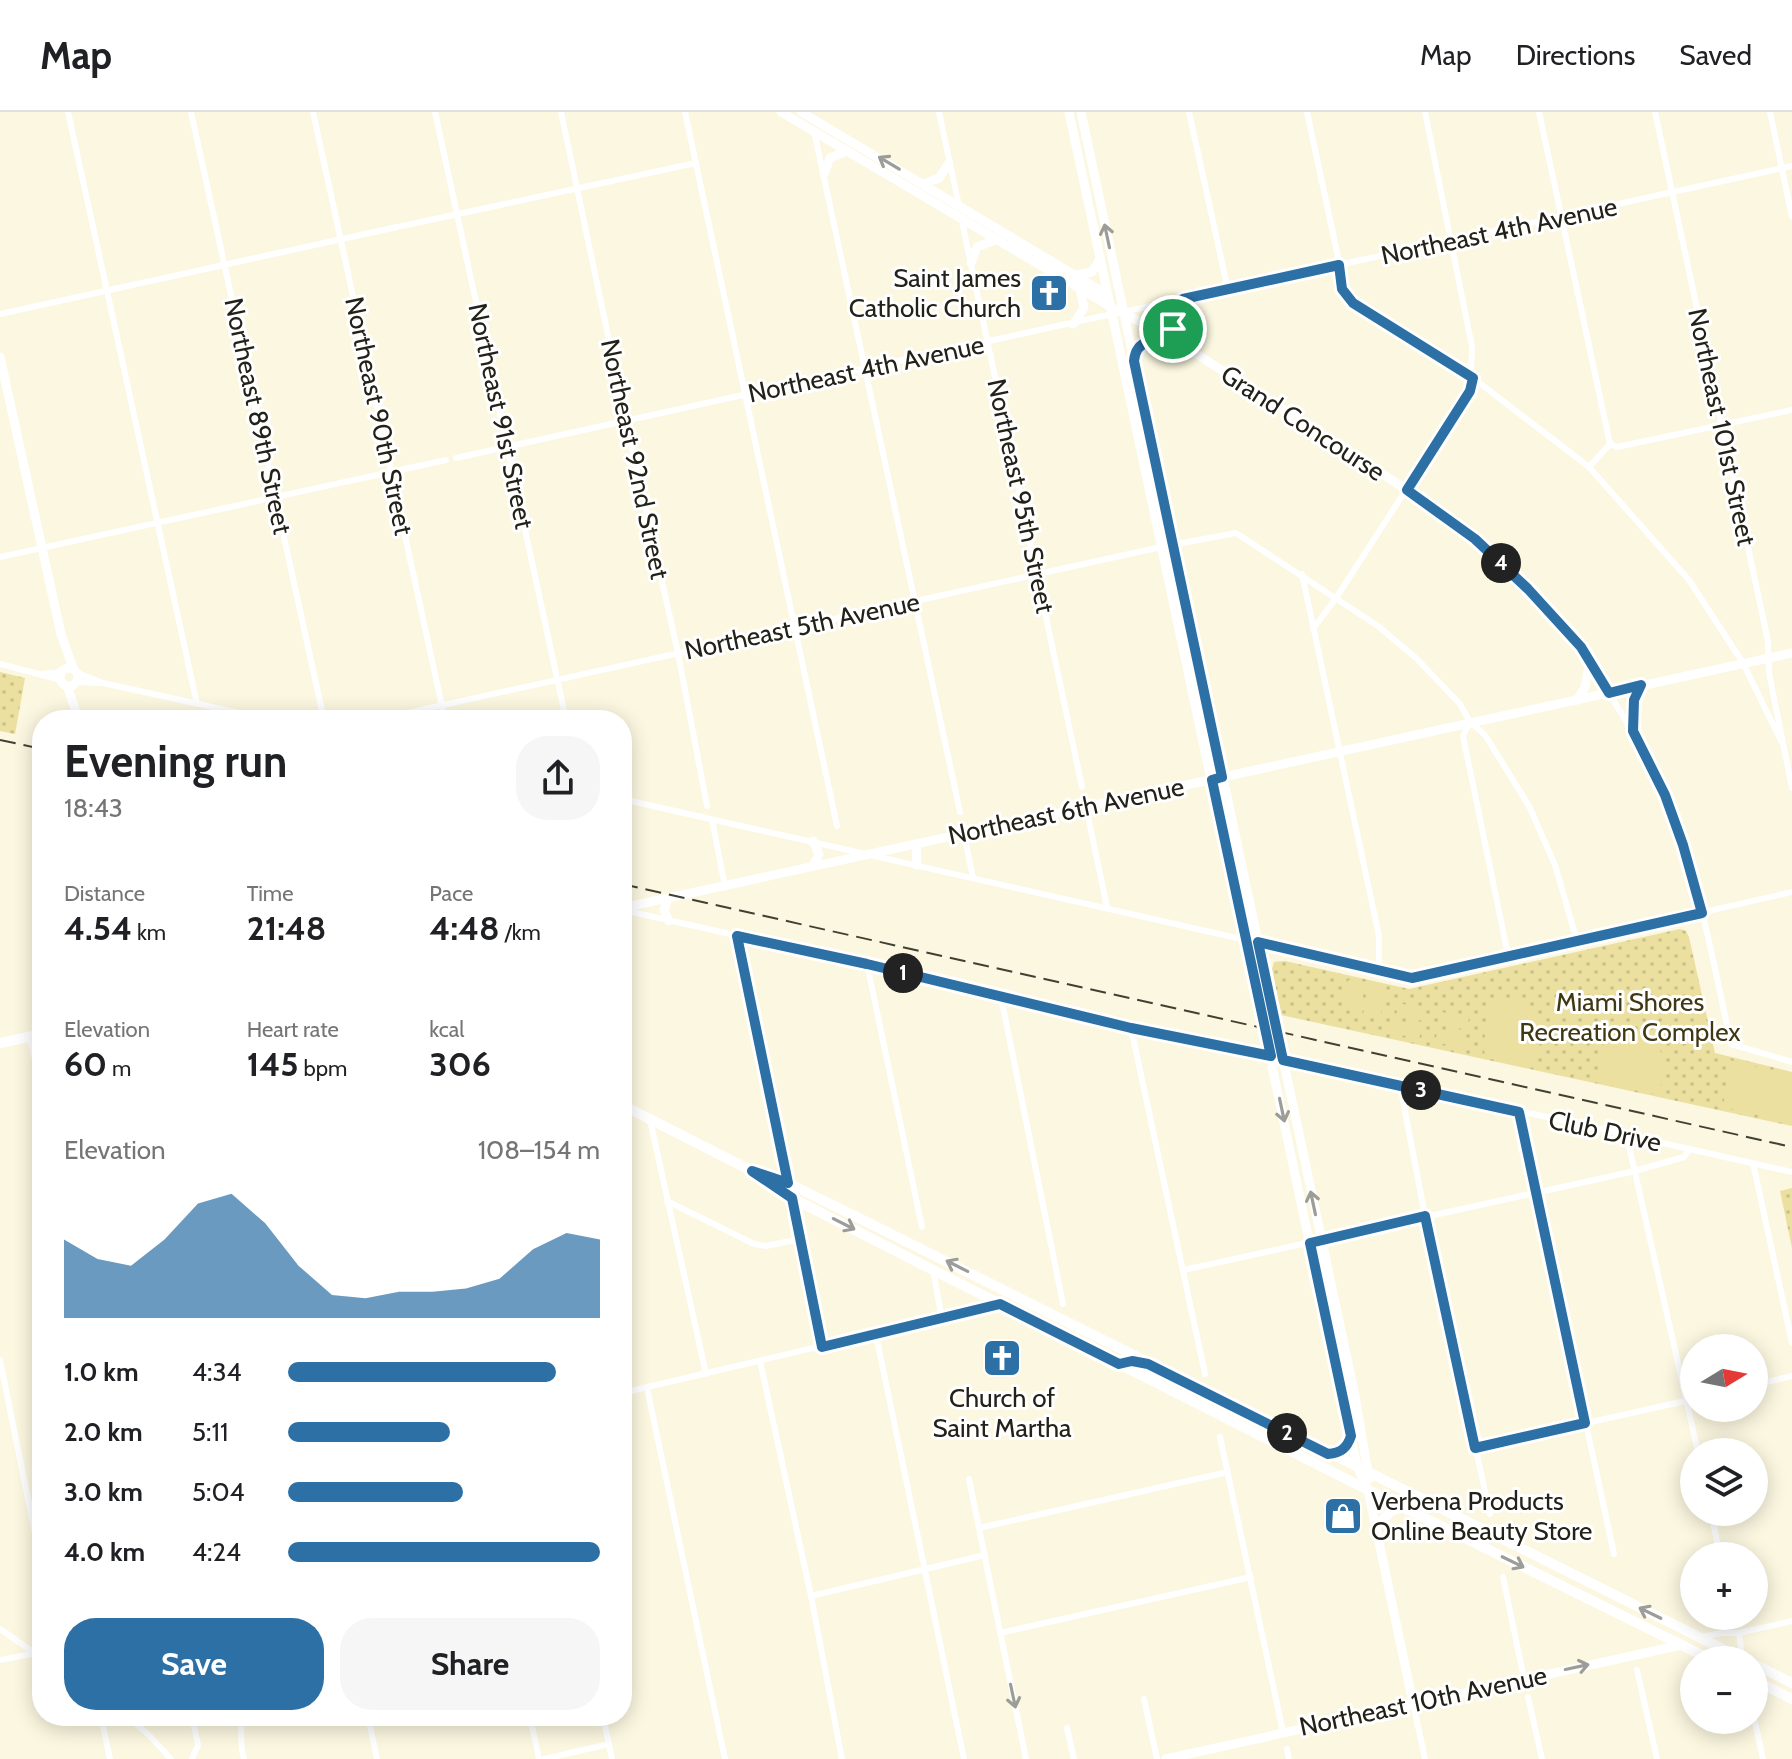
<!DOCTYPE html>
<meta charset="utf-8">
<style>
body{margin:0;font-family:Cabin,sans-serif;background:#f6f6f6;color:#202124;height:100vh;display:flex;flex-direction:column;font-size:30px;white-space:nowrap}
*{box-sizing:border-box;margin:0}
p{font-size:26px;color:#757577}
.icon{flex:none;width:44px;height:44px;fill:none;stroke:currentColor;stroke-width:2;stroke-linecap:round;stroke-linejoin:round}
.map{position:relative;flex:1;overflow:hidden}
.panel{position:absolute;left:32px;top:598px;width:600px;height:1016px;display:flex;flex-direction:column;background:#fff;border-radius:32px;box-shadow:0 4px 20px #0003}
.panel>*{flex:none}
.needle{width:52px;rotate:80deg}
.fabs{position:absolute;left:1680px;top:1222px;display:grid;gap:16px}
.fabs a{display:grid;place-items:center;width:88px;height:88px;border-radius:50%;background:#fff;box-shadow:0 4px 20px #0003;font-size:40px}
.pin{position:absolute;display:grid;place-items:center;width:68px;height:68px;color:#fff;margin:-34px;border:4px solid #fff;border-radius:50%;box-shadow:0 2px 8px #0007}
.km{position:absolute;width:40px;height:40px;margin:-20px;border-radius:50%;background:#222;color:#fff;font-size:22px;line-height:40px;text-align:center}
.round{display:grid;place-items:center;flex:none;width:84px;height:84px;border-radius:32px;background:#f6f6f6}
.headline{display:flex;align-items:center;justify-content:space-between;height:136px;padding:0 32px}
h1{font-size:44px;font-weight:800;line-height:60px}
.figures{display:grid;grid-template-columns:repeat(3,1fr);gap:12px;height:136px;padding:8px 32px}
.figures div{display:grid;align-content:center}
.figures b{font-size:34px;font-weight:800}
.figures small{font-size:22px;font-weight:400}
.figures p{font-size:22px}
.chart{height:224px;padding:16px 32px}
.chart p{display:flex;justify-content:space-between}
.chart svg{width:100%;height:144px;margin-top:8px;fill:#2c70a5;opacity:.7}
.action{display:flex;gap:16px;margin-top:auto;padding:16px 32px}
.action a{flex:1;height:92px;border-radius:32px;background:#2c70a5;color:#fff;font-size:32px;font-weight:800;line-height:92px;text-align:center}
.action a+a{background:#f6f6f6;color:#202124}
ul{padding:0 32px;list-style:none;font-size:26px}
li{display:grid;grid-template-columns:128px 96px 1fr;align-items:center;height:60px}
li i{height:20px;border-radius:10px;background:#2c70a5}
header{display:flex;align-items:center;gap:48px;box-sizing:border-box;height:112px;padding:0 40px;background:#fff;border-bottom:2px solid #e0e0e0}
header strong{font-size:38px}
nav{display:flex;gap:44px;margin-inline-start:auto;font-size:28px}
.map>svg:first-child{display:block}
.park{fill:url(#park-dots)}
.pitch{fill:#ebe0a0}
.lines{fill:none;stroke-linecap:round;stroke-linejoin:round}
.street{stroke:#fff;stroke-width:6}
.secondary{stroke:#fff;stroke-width:9}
.primary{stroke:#fff;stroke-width:10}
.rail{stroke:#414035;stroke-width:2;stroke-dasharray:16 8;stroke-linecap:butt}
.oneway{stroke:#9c9c98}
.route-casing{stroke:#fff;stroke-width:16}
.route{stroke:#2c70a5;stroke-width:10}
.labels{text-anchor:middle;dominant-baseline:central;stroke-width:6;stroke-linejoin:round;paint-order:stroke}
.street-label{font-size:26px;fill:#232219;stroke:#fff}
.poi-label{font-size:26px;fill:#232219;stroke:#fff;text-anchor:end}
.park-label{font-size:26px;fill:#3f3812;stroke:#fff}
</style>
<header>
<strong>Map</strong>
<nav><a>Map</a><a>Directions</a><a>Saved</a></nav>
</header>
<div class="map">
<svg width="1792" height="1647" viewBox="0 0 1792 1647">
<defs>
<pattern id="park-dots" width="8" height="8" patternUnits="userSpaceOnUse" patternTransform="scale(2)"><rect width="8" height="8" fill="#ebe0a0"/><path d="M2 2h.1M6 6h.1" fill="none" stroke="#c9c089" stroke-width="1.8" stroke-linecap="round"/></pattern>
</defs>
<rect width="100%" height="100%" fill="#fbf7e0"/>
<g class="park">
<polygon points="0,560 25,566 15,622 0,619"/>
<polygon points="1680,817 1686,819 1689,825 1715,941 1792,960 1792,1014 1281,903 1272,857 1274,850 1285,849 1409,877"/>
<polygon points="1792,1076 1792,1136 1780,1079"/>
</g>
<g class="pitch">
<polygon points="1348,868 1366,872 1359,901 1342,897"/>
<polygon points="1370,873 1387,877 1380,906 1363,902"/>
<path d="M1492,886C1499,887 1511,886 1517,889C1546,902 1542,931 1534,956L1486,946L1483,934Z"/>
<polygon points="1399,891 1426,897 1423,909 1396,903"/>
<polygon points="1442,900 1469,906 1466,918 1439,912"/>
<polygon points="1395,909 1422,915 1419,927 1392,921"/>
<path d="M1621,909C1643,917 1671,937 1665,965C1664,970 1658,977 1656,982L1598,971L1596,968L1608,910Z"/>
<polygon points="1438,917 1465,924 1462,936 1435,930"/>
<polygon points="1730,948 1792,964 1792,1011 1723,995"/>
</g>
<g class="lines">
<g class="street">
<polyline points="68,0 197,592"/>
<polyline points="191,0 324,608"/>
<polyline points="313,0 445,608"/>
<polyline points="435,0 566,608"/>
<polyline points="561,0 626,309 678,541 707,694"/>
<polyline points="685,0 837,714"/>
<polyline points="939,0 959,94"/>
<polyline points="1189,0 1228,178"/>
<polyline points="1307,0 1338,145 1342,177 1353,191 1473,266 1589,355 1689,468 1743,551 1782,631"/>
<polyline points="1539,0 1610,332"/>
<polyline points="1655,0 1768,529 1769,561 1792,676"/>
<polyline points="1770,0 1792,105"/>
<polyline points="814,19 960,700"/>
<polyline points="961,105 1082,675"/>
<polyline points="402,114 696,51"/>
<polyline points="1123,200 1792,54"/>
<polyline points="0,202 397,115"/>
<polyline points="456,346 1112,202"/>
<polyline points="1589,355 1610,332 1617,335 1792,298"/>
<polyline points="0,445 446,348"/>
<polyline points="1302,462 1379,824 1379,858"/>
<polyline points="1313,517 1336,486 1470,279 1472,235 1425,0"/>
<polyline points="0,552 61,568"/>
<polyline points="78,561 103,571 272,608"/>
<polyline points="42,562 62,560"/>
<polyline points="77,570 99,571"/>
<path d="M1609,581C1629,614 1650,647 1665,683C1698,762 1713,849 1731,932L1792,950"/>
<polyline points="375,608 1161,435 1236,421 1378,514 1417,547 1460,592 1470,610 1485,623 1529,694 1555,753 1577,829"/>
<polyline points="1470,610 1463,624 1508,843"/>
<polyline points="622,687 1246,828"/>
<polyline points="1086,695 1107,795"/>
<polyline points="712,708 725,774"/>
<polyline points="964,722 973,766"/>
<path d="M622,798C823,841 1022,893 1224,934C1262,942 1299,952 1337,958L1792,1060"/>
<polyline points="737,824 788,1071"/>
<polyline points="1257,830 1412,866 1792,780"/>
<polyline points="867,852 922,1115"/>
<polyline points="1001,885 1063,1192"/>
<polyline points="1131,916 1205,1262"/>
<polyline points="30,925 42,982"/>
<polyline points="1400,973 1425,1104 1490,1402"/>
<polyline points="1519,1000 1614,1442"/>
<polyline points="650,1008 706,1262"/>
<polyline points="1627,1025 1698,1340"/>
<polyline points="1753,1051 1792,1231"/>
<polyline points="792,1086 822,1235"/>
<polyline points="667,1089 754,1132 766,1134 800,1127"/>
<polyline points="933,1158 942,1207"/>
<polyline points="1184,1158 1635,1059 1684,1045 1690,1037"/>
<polyline points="876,1223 964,1647"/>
<polyline points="0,1248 42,1456"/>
<polyline points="760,1249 811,1484 842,1647"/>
<polyline points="1754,1273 1792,1264"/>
<polyline points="647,1276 725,1647"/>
<polyline points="622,1281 1000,1192"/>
<polyline points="1220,1325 1283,1620"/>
<polyline points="1475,1336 1694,1287"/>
<polyline points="969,1367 1026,1647"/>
<polyline points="1711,1400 1720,1444"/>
<polyline points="979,1416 1228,1360"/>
<polyline points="1503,1465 1524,1567"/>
<polyline points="811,1484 985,1443"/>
<polyline points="0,1517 42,1546"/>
<polyline points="1000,1521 1251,1465"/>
<polyline points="1739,1521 1742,1546"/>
<polyline points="1702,1525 1721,1521 1739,1521 1792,1509"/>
<polyline points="622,1528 627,1527"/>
<polyline points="0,1548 42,1540"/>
<polyline points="1637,1558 1657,1647"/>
<polyline points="1528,1585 1542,1647"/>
<polyline points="1144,1587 1157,1647"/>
<polyline points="1413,1591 1425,1647"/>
<polyline points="101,1604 110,1647"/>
<polyline points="126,1604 148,1622 171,1647"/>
<polyline points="192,1604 198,1633 192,1647"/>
<path d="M240,1604C243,1619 239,1632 244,1647"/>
<polyline points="368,1604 377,1647"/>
<polyline points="530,1604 539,1647"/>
<polyline points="603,1604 612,1647"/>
<polyline points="1754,1606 1763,1647"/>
<polyline points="1067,1616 1074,1647"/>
<polyline points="1287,1637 1289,1647"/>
<polyline points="544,1647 609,1632"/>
</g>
<g class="secondary">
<polyline points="781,0 1111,195 1175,228 1407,378 1475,427 1528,477 1581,535 1609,581"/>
<polyline points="801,0 1108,183"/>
<polyline points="1069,0 1357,1354 1368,1378 1413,1591"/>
<polyline points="1081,0 1355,1284 1369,1367"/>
<polyline points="824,62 830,46 847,39"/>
<polyline points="924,72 939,66 949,51"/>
<polyline points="971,151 977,135 995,128"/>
<polyline points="1075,163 1092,160 1100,147"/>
<polyline points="1073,212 1084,196 1080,177"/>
<polyline points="1175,228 1175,199 1183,187"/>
<polyline points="0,245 61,522 73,556"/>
<path d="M1134,245C1138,227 1155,227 1170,228"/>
<circle cx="69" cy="565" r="9"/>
<polyline points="67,574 79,608"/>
<polyline points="1577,588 1585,575 1590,549"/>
<polyline points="1633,619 1634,588 1641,573"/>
<polyline points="916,732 917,753"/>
<polyline points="813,754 819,742 813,729"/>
<polyline points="668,786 664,798 669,809"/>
<polyline points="622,796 1792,541"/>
<polyline points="1166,1647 1681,1533"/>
</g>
<g class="primary">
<polyline points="0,931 42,922"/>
<polyline points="622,993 752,1059 792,1086 933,1158 1368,1378 1712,1548"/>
<polyline points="766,1063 788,1071 875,1114 1745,1548"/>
<path d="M1330,1342C1342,1341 1347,1334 1351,1324"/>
<polyline points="1376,1415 1391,1399 1402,1395"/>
<polyline points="1754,1552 1792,1571"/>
<polyline points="1754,1568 1792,1587"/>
</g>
<g class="rail">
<polyline points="0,628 42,637"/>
<polyline points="622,772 1792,1035"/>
</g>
</g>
<defs><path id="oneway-shaft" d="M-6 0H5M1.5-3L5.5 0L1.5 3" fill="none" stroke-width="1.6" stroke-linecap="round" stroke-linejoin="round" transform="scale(2)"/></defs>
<g class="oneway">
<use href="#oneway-shaft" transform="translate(889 51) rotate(-149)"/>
<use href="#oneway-shaft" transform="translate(1107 124) rotate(-102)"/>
<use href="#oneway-shaft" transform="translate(1282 998) rotate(78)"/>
<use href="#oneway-shaft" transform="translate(1313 1091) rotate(-102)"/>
<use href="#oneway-shaft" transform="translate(844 1112) rotate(27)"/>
<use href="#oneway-shaft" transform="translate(957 1154) rotate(-153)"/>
<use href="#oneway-shaft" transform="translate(1513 1450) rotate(26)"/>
<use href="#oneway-shaft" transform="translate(1650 1501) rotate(-154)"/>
<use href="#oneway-shaft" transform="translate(1577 1555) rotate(-12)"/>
<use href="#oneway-shaft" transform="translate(1013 1584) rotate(78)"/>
</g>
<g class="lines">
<defs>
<path id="route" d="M1339,153L1342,177L1353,191L1473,266L1470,279L1407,378L1475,427L1528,477L1581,535L1609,581L1641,573L1634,588L1633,619L1665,683L1683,733L1702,801L1412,866L1258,830L1283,948L1519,1000L1585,1311L1475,1336L1425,1104L1310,1131L1351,1324C1347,1336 1341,1341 1328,1342L1148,1252L1132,1249L1119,1252L1000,1192L822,1235L792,1086L752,1059L788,1071L737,824L867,852L1131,916L1271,944L1212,668L1222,665L1134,249C1136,226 1156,227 1175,228V199L1183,187Z"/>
</defs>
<use href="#route" class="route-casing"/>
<use href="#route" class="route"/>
</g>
<defs>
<symbol id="church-square" viewBox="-11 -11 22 22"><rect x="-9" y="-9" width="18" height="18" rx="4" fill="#2c70a5" stroke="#fff"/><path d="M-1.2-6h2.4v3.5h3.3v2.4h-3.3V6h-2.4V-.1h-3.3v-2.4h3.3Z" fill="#fff"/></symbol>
<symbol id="shop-square" viewBox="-11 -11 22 22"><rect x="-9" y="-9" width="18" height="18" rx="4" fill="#2c70a5" stroke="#fff"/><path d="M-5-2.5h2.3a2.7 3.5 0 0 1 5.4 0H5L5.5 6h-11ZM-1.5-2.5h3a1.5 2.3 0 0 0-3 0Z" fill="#fff"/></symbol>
</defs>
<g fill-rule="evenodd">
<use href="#church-square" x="1027" y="159" width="44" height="44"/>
<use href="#church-square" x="980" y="1224" width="44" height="44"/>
<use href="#shop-square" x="1321" y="1382" width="44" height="44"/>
</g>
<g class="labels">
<g class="street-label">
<text transform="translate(1499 119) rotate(-12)">Northeast 4th Avenue</text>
<text transform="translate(866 257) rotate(-12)">Northeast 4th Avenue</text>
<text transform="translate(258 304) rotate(78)">Northeast 89th Street</text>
<text transform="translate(379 304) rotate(78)">Northeast 90th Street</text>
<text transform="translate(501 304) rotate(78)">Northeast 91st Street</text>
<text transform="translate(1303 311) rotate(33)">Grand Concourse</text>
<text transform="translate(1722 315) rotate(78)">Northeast 101st Street</text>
<text transform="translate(635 347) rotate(78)">Northeast 92nd Street</text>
<text transform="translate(1021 384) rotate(78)">Northeast 95th Street</text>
<text transform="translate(802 514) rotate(-12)">Northeast 5th Avenue</text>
<text transform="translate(1066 699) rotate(-12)">Northeast 6th Avenue</text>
<text transform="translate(1605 1019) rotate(12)">Club Drive</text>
<text transform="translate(1423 1589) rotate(-12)">Northeast 10th Avenue</text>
</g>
<g class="poi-label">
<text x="1021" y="166">Saint James<tspan x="1021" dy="30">Catholic Church</tspan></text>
<text x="1002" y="1286" text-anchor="middle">Church of<tspan x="1002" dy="30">Saint Martha</tspan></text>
<text x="1371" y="1389" text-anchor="start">Verbena Products<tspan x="1371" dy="30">Online Beauty Store</tspan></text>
</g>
<g class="park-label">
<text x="1630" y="890">Miami Shores<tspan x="1630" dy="30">Recreation Complex</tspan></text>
</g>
</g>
</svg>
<div class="fabs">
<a><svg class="needle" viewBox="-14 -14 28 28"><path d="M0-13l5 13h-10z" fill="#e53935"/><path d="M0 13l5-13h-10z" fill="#757577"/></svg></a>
<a><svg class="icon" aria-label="layers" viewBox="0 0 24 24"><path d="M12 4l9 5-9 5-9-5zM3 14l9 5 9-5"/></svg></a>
<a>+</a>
<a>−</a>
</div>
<div class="pin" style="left:1173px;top:217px;background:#1e9e55"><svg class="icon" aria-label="arrive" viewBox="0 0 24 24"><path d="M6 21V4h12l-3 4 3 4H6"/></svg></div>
<b class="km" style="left:903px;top:861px">1</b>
<b class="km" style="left:1287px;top:1321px">2</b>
<b class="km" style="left:1421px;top:978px">3</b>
<b class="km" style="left:1501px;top:451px">4</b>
<section class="panel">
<div class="headline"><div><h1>Evening run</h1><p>18:43</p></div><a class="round"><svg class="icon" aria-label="share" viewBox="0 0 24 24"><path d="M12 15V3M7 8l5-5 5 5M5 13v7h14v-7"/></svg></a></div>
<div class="figures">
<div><p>Distance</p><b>4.54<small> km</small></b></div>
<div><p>Time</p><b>21:48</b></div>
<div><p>Pace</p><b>4:48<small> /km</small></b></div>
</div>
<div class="figures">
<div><p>Elevation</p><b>60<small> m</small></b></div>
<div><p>Heart rate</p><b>145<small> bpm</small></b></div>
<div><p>kcal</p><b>306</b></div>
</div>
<div class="chart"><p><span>Elevation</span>108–154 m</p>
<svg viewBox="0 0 160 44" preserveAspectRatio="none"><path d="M0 44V20L10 26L20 28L30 20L40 9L50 6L60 15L70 28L80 37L90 38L100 36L110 36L120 35L130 32L140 23L150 18L160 20V44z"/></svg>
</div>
<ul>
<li><b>1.0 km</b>4:34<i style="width:86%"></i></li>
<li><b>2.0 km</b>5:11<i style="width:52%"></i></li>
<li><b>3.0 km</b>5:04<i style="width:56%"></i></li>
<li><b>4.0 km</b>4:24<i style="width:100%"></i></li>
</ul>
<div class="action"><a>Save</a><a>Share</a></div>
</section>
</div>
